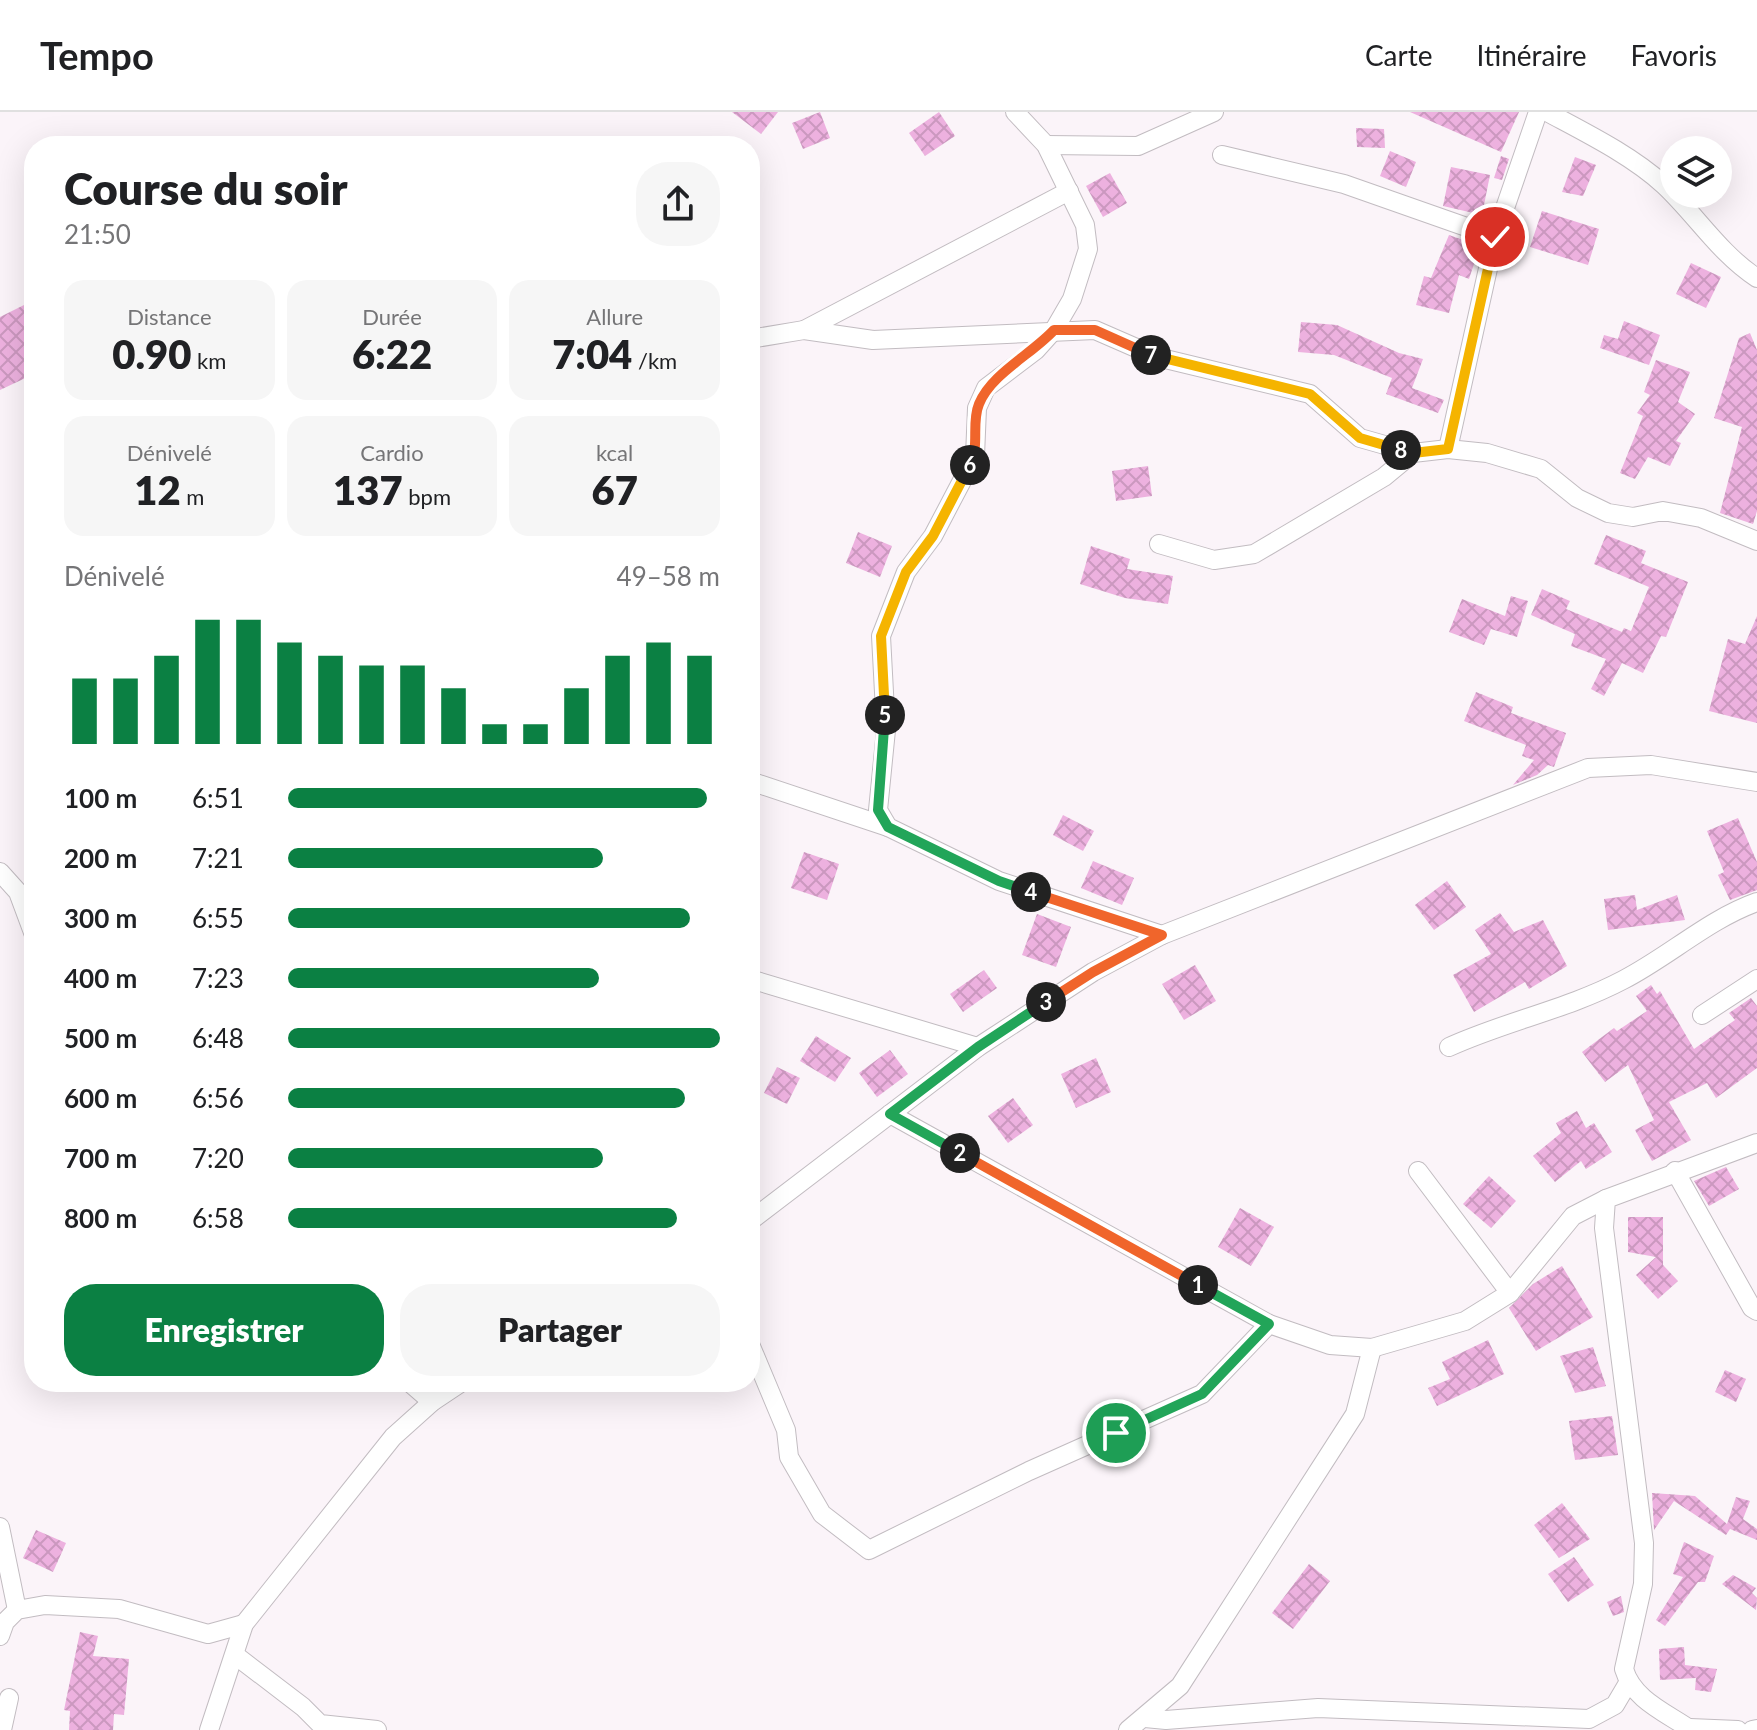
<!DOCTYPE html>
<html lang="fr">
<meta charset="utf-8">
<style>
body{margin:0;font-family:Lato,sans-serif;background:#f6f6f6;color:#202124;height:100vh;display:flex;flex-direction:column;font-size:30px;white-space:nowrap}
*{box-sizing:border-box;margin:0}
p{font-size:26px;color:#757577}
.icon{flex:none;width:44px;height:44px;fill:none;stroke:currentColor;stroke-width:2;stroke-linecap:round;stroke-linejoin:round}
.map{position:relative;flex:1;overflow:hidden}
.side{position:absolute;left:24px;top:24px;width:736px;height:1256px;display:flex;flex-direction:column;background:#fff;border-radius:32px;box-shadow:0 8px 32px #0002}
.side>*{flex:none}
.tools{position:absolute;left:1660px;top:24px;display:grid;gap:16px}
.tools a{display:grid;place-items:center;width:72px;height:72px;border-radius:50%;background:#fff;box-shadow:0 8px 32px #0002;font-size:40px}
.pin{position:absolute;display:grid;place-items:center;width:68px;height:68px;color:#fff;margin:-34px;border:4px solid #fff;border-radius:50%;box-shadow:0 2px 8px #0007}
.km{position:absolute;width:40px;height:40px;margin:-20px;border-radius:50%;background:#222;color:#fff;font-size:22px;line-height:40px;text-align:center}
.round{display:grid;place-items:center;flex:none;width:84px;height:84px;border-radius:32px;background:#f6f6f6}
.headline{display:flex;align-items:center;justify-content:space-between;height:136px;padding:0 40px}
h1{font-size:44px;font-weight:800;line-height:60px}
.stats{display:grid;grid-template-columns:repeat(3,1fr);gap:12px;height:136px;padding:8px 40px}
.stats div{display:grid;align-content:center;border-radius:20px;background:#f6f6f6;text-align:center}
.stats b{font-size:40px;font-weight:800}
.stats small{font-size:22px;font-weight:400}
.stats p{font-size:22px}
.chart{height:224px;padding:16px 40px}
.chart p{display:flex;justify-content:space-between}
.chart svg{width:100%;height:144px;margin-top:8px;stroke:#0b8043;stroke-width:6}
.primary-button{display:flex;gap:16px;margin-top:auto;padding:16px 40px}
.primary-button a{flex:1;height:92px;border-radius:32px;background:#0b8043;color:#fff;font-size:32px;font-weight:800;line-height:92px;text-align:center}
.primary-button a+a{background:#f6f6f6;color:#202124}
ul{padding:0 40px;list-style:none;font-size:26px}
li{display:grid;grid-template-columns:128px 96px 1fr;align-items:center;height:60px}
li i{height:20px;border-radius:10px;background:#0b8043}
header{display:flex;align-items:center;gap:48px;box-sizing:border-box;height:112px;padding:0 40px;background:#fff;border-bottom:2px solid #e0e0e0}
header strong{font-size:38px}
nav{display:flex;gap:44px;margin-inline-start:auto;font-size:28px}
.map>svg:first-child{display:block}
.building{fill:url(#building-cross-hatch)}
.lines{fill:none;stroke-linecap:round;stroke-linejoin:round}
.minor-casing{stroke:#c2bcc1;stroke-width:20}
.minor{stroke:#fff;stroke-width:18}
.split-1-casing{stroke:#fff;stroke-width:16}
.split-2-casing{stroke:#fff;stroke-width:16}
.split-3-casing{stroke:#fff;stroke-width:16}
.split-4-casing{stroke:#fff;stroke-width:16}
.split-5-casing{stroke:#fff;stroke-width:16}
.split-6-casing{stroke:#fff;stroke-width:16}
.split-7-casing{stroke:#fff;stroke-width:16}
.split-8-casing{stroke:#fff;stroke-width:16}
.split-9-casing{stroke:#fff;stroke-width:16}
.split-1{stroke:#22a559;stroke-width:10}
.split-2{stroke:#f0652b;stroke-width:10}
.split-3{stroke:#22a559;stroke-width:10}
.split-4{stroke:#f0652b;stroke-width:10}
.split-5{stroke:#22a559;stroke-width:10}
.split-6{stroke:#f5b400;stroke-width:10}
.split-7{stroke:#f0652b;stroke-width:10}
.split-8{stroke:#f5b400;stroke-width:10}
.split-9{stroke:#f5b400;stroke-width:10}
</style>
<header>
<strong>Tempo</strong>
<nav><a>Carte</a><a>Itinéraire</a><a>Favoris</a></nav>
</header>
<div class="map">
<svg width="1757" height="1618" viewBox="0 0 1757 1618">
<defs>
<pattern id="building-cross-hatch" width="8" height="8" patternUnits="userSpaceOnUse" patternTransform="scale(2)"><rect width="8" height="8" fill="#edb1df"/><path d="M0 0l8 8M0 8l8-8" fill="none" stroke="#cb98bf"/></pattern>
</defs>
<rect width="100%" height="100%" fill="#fbf4f9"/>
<g class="building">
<polygon points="732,0 778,0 761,22"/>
<polygon points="820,0 830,26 803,37 792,11"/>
<polygon points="939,0 955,24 925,44 909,21"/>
<polygon points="1410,0 1519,0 1501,40"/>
<polygon points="1356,16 1384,17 1385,36 1357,35"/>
<polygon points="1390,39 1416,50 1406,75 1380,64"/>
<polygon points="1501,44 1509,47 1502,68 1494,66"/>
<polygon points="1575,45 1596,53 1583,84 1562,80"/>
<polygon points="1451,55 1490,63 1482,103 1443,94"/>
<polygon points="1110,61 1127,91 1103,105 1086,74"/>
<polygon points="1542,99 1599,117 1588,153 1530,135"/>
<polygon points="1449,123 1480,134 1469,167 1459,163 1449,201 1416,193 1424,164 1431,166"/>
<polygon points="1691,151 1721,165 1706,196 1676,182"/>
<polygon points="34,188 34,262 0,278 0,205"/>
<polygon points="1624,209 1660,223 1649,253 1600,236 1604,223 1618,227"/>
<polygon points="1301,210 1337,213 1399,241 1423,247 1412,276 1444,288 1438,301 1386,282 1392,266 1334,243 1298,240"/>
<polygon points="1750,221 1757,238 1757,399 1753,412 1720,401 1742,315 1714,306 1739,226"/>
<polygon points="1656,248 1690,260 1678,290 1695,302 1676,329 1681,331 1670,354 1648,345 1635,367 1620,361 1643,304 1637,301 1650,283 1644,280"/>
<polygon points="1148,354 1152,384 1116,389 1112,359"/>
<polygon points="858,420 892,434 880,465 846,451"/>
<polygon points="1606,423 1646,439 1641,451 1688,470 1666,525 1661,524 1643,561 1622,551 1604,584 1591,577 1606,547 1571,534 1575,522 1531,503 1542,477 1570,489 1566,497 1622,520 1624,516 1631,519 1649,475 1594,452"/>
<polygon points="1091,434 1130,447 1127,457 1173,464 1168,492 1125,486 1080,472"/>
<polygon points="1511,484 1528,489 1517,525 1491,517 1484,533 1449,520 1462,487 1505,504"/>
<polygon points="1757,504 1757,611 1709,599 1728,527 1745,532"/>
<polygon points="1476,580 1513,595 1511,601 1566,621 1554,655 1548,653 1537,663 1513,673 1534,648 1522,644 1526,633 1464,609"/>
<polygon points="1063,703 1094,719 1083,739 1053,723"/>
<polygon points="1738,706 1757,750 1757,778 1730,788 1718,763 1724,760 1707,719"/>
<polygon points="804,740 839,752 827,788 791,776"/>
<polygon points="1093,749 1134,766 1122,793 1081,776"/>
<polygon points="1447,769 1466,795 1434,818 1415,793"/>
<polygon points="1635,783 1637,798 1677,783 1685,808 1608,818 1604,787"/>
<polygon points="1500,801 1514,820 1543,808 1567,854 1529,877 1525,870 1474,900 1453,863 1491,842 1475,818"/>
<polygon points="1037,802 1071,815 1056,855 1022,843"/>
<polygon points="1195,853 1216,889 1184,908 1162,872"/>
<polygon points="984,858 997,876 963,900 950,882"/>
<polygon points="1651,873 1657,882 1660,879 1694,937 1735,908 1729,901 1751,886 1757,894 1757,956 1716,986 1707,971 1669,990 1691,1028 1652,1049 1635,1018 1654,1008 1628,953 1605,970 1582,940 1614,916 1617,919 1647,899 1636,884"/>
<polygon points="816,924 851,946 835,970 800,949"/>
<polygon points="890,938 908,962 877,985 859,961"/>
<polygon points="1096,946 1111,980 1076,996 1061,962"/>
<polygon points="777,955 800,966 787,992 764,981"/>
<polygon points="1013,986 1033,1013 1008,1031 988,1004"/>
<polygon points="1577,999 1586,1016 1594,1011 1612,1040 1586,1057 1581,1049 1555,1070 1533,1044 1561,1021 1556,1011"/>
<polygon points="1726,1055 1739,1077 1709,1094 1694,1069"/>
<polygon points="1489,1064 1516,1089 1491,1116 1463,1092"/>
<polygon points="1240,1096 1274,1115 1251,1154 1218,1135"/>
<polygon points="1628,1105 1663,1105 1663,1153 1678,1169 1658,1187 1636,1163 1656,1145 1628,1140"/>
<polygon points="1562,1154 1593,1205 1536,1239 1509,1196 1533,1172"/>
<polygon points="1488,1228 1504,1262 1437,1294 1428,1276 1450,1267 1442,1250"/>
<polygon points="1593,1235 1606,1274 1575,1281 1560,1244"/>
<polygon points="1725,1258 1746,1267 1736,1290 1715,1280"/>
<polygon points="1612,1304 1618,1343 1575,1348 1569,1309"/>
<polygon points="1652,1381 1695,1384 1727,1412 1736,1385 1750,1389 1743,1407 1757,1417 1757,1428 1730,1417 1726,1423 1674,1389 1654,1418"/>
<polygon points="1562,1391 1590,1427 1559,1446 1534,1413"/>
<polygon points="36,1418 66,1431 53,1460 23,1446"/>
<polygon points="1684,1430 1714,1444 1705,1470 1698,1470 1665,1514 1656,1508 1683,1465 1673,1462"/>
<polygon points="1574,1445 1594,1473 1568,1490 1548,1462"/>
<polygon points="1309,1452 1330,1469 1293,1517 1272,1501"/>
<polygon points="1733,1463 1756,1476 1752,1481 1757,1486 1756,1498 1722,1472"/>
<polygon points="1621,1484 1624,1500 1613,1504 1607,1490"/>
<polygon points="80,1520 98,1524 93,1544 129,1547 124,1603 114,1602 113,1618 69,1618 70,1599 64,1598"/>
<polygon points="1684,1535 1685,1553 1717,1557 1711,1580 1695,1578 1696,1566 1660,1568 1659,1537"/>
</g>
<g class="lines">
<defs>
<g id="minor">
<polyline points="1015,0 1046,33 1085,113 1088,137 1072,187 1054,218 1036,238 986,276 977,296 975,344 933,424 906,460 881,524 886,618 878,698 888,715 999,769 1162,823"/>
<path d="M1547,0C1586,21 1631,43 1664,73C1696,103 1720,142 1757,166"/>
<polyline points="1046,33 1138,34 1214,0"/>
<polyline points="1222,43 1344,72 1495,125"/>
<polyline points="804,218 1069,79"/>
<polyline points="750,227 804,218 873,228 1095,218 1157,245 1310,282 1360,326 1413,341 1448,337 1487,341 1541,357 1577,386 1608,401 1633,405 1663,399 1701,406 1757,429"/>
<polyline points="1448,337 1495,125 1538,0"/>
<polyline points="1159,432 1214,448 1254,442 1384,365 1413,341"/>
<polyline points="750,669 888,715"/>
<polyline points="0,760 18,780 34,823"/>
<polyline points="750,867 978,935"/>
<polyline points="1702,903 1757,867"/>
<path d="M1449,935C1506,909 1568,897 1623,868C1668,845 1709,807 1757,790"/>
<polyline points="890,1002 1269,1212 1330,1233 1372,1236 1465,1209 1510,1181 1573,1104 1606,1087"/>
<polyline points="1418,1059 1510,1181"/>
<polyline points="1675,1059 1752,1196 1757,1199"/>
<polyline points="750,1109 978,935 1093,860 1162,823 1588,656 1651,653 1757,670"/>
<polyline points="750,1232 786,1318 789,1345 822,1402 869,1438 1029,1359 1202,1282 1269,1212"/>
<polyline points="409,1270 432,1290"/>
<polyline points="0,1415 17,1498"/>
<polyline points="0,1524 5,1510 17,1498 45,1493 119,1497 208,1522 244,1512"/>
<polyline points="235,1543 303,1595 320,1612 377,1618"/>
<polyline points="1145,1606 1166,1608 1318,1596 1589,1607 1615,1593 1628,1571"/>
<polyline points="1690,1616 1738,1618"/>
<polyline points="2,1618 9,1586"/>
<polyline points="209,1618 244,1512 393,1325 432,1290 462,1270"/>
<polyline points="1128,1618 1180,1574 1355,1302 1372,1236"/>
<path d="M1691,1618C1667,1601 1633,1588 1624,1557L1643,1472L1644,1431L1604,1116L1606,1087L1757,1031"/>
<polyline points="1752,1618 1757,1617"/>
</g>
</defs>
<use href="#minor" class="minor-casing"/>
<use href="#minor" class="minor"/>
</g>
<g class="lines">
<defs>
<polyline id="split-1" points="1116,1321 1202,1282 1269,1212 1198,1173"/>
<polyline id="split-2" points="960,1041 1198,1173"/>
<polyline id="split-3" points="960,1041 890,1002 978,935 1046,890"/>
<polyline id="split-4" points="1031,780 1162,823 1093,860 1046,890"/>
<polyline id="split-5" points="885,603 878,698 888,715 999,769 1031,780"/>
<polyline id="split-6" points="885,603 881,524 906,460 933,424 970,353"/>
<path id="split-7" d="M970,353C980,334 971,311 979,292C991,262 1032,242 1054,218H1095L1151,243"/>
<polyline id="split-8" points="1151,243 1310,282 1360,326 1401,338"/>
<polyline id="split-9" points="1401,338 1413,341 1448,337 1495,125"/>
</defs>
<use href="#split-1" class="split-1-casing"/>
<use href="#split-2" class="split-2-casing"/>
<use href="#split-3" class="split-3-casing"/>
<use href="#split-4" class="split-4-casing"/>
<use href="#split-5" class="split-5-casing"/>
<use href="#split-6" class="split-6-casing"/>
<use href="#split-7" class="split-7-casing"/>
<use href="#split-8" class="split-8-casing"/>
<use href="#split-9" class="split-9-casing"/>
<use href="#split-1" class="split-1"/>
<use href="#split-2" class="split-2"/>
<use href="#split-3" class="split-3"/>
<use href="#split-4" class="split-4"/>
<use href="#split-5" class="split-5"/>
<use href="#split-6" class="split-6"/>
<use href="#split-7" class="split-7"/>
<use href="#split-8" class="split-8"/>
<use href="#split-9" class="split-9"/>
</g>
</svg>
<div class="tools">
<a><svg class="icon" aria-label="layers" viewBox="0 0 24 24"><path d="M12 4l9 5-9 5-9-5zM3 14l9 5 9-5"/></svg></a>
</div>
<div class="pin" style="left:1116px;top:1321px;background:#1e9e55"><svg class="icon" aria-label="arrive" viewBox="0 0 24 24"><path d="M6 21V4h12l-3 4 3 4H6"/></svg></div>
<div class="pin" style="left:1495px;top:125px;background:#d93025"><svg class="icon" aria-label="check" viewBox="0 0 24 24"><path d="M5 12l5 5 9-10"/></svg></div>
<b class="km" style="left:1198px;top:1173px">1</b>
<b class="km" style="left:960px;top:1041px">2</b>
<b class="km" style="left:1046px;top:890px">3</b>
<b class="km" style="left:1031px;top:780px">4</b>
<b class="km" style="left:885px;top:603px">5</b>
<b class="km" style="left:970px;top:353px">6</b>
<b class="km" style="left:1151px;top:243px">7</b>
<b class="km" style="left:1401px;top:338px">8</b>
<section class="side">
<div class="headline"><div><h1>Course du soir</h1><p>21:50</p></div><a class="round"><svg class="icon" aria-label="share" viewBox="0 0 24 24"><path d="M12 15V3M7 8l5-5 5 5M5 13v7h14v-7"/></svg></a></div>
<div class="stats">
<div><p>Distance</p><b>0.90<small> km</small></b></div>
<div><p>Durée</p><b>6:22</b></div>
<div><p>Allure</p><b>7:04<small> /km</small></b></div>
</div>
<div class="stats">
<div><p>Dénivelé</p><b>12<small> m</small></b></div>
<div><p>Cardio</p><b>137<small> bpm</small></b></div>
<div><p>kcal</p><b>67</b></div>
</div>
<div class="chart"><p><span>Dénivelé</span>49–58 m</p>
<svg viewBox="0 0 160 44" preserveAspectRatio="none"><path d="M5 44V24M15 44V24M25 44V17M35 44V6M45 44V6M55 44V13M65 44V17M75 44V20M85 44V20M95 44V27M105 44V38M115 44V38M125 44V27M135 44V17M145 44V13M155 44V17"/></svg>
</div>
<ul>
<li><b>100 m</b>6:51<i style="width:97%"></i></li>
<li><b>200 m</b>7:21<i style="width:73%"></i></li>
<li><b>300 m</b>6:55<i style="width:93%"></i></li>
<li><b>400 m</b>7:23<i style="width:72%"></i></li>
<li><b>500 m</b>6:48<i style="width:100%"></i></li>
<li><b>600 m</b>6:56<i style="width:92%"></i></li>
<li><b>700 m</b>7:20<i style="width:73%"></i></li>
<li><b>800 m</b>6:58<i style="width:90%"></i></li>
</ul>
<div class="primary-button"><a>Enregistrer</a><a>Partager</a></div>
</section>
</div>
